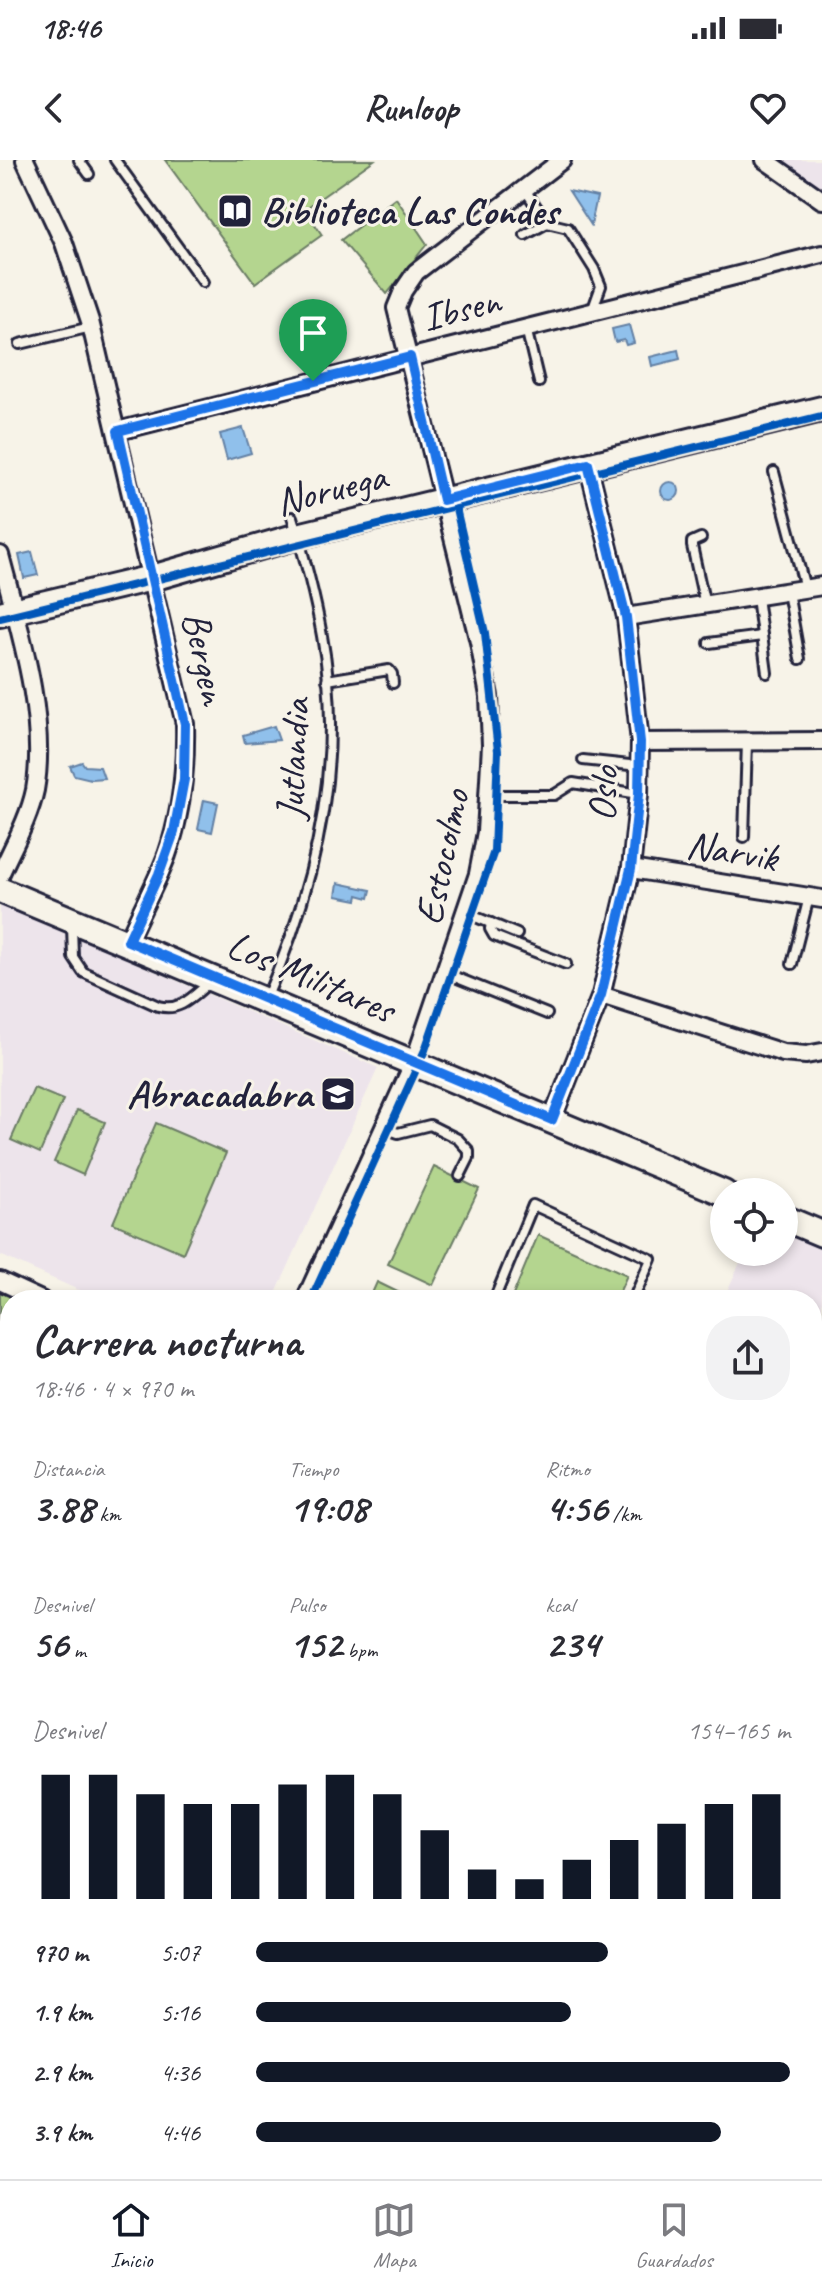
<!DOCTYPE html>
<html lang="es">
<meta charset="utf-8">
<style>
body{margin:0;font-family:Caveat,sans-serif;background:#f2f2f3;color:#2b2b33;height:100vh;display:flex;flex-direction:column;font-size:30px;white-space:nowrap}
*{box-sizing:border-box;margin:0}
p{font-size:26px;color:#7c7c81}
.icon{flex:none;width:44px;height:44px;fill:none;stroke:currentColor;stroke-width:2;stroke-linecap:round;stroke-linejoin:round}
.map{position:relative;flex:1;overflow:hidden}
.panel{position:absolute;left:0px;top:1130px;width:822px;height:890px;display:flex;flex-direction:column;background:#fff;border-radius:32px 32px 0 0;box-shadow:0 4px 12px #0003}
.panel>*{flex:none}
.tools{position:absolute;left:710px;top:1018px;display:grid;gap:16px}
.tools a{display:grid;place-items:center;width:88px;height:88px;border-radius:50%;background:#fff;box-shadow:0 4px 12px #0003;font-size:40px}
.pin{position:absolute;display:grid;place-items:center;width:68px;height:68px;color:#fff;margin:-82px -34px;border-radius:50% 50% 50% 0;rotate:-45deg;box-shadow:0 0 8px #0007}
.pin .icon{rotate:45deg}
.round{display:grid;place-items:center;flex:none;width:84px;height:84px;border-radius:32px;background:#f2f2f3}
.overview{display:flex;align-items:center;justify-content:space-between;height:136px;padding:0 32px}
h1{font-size:44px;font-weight:600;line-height:60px}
.metrics{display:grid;grid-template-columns:repeat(3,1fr);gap:12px;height:136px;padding:8px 32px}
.metrics div{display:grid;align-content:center}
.metrics b{font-size:40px;font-weight:600}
.metrics small{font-size:22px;font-weight:400}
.metrics p{font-size:22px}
.chart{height:224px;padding:16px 32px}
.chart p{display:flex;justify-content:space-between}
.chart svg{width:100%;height:144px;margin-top:8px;stroke:#111827;stroke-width:6}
ul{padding:0 32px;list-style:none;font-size:26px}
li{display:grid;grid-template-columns:128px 96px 1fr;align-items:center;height:60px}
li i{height:20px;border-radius:10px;background:#111827}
.status{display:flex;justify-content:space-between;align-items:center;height:56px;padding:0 40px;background:#fff;direction:ltr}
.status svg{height:22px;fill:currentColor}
header{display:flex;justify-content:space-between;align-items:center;height:104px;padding:0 32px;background:#fff;font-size:36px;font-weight:600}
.menu{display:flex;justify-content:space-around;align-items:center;height:112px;border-top:2px solid #e1e1e2;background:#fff;font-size:22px;color:#7c7c81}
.menu a{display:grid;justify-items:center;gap:4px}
.menu .on{color:#111827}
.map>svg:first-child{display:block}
.built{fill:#ede4eb}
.green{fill:#b4d58f;stroke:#6b7c65;stroke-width:2}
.water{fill:#90c0eb;stroke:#6481a5;stroke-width:2}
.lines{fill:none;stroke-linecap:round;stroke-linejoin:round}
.lane-casing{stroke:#22223b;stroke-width:14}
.street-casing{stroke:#22223b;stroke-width:22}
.secondary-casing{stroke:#22223b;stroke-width:30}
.primary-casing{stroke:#22223b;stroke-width:32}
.lane{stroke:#f7f3e8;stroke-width:8}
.street{stroke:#f7f3e8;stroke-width:16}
.secondary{stroke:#f7f3e8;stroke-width:24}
.primary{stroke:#f7f3e8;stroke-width:26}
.cycleway-casing{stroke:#f7f3e8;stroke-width:13}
.cycleway{stroke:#0057b8;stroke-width:8}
.route-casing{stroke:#fff;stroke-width:16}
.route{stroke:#1a73e8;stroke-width:10}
.labels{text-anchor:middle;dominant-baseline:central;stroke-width:6;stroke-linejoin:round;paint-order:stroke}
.poi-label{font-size:40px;font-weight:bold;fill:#22223b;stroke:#f7f3e8;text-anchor:start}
.street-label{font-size:40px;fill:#22223b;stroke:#f7f3e8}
</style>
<div class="status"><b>18:46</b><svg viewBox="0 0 49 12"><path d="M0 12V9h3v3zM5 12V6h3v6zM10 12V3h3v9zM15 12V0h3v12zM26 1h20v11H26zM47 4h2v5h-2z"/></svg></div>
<header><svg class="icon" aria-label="back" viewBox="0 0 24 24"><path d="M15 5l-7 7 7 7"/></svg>Runloop<svg class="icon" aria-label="heart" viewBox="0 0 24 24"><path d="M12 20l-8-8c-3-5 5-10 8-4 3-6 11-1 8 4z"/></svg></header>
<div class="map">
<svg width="822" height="2019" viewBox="0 0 822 2019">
<rect width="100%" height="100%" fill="#f7f3e8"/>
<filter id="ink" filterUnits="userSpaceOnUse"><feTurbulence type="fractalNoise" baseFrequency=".0125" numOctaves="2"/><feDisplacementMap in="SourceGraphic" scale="16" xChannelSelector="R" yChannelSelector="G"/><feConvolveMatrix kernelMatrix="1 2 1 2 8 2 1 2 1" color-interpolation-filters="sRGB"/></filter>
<g filter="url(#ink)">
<g class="built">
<polygon points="756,0 822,0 822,44"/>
<polygon points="0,744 378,908 273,1140 101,1140 0,1095"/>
<polygon points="784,1042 822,1058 822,1474 812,1469 812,1140 723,1140 745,1092 784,1092"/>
<polygon points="0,1559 10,1564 10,1598 0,1596"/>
<polygon points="822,1690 822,1874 812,1870 812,1704"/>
</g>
<g class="green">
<polygon points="165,0 374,0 305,49 322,75 255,123"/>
<polygon points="396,38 427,84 387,134 341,80"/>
<polygon points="34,928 63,940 40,993 11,980"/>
<polygon points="77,950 105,962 83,1015 54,1002"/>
<polygon points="156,963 226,993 183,1093 113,1063"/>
<polygon points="434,1007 479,1029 433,1125 388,1104"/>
<polygon points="538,1075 627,1115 616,1140 511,1140"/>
<polygon points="0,1121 41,1140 10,1140 10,1205 0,1200"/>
<polygon points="377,1122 414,1140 369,1140"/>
<polygon points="0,1653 10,1654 10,2010 513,2010 506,2019 0,2019"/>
<polygon points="812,1974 822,1979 822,2019 591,2019 597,2010 812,2010"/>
</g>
<g class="water">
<polygon points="569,31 597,37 591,65"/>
<polygon points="629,165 634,183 626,185 624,180 615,182 612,169"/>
<polygon points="678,190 680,199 652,206 650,197"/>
<polygon points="243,268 251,293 227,300 220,274"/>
<circle cx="670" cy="331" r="9"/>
<polygon points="32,392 38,415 24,418 19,395"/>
<polygon points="274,566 279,580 245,583 243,575"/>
<polygon points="82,602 85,606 100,607 104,618 91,619 74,615 70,606"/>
<polygon points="204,640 218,643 212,672 198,669"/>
<polygon points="338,723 371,730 369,738 358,735 357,740 336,736"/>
</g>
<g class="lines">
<defs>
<g id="lane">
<polyline points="79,0 89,14"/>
<polyline points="115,0 203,122"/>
<polyline points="524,28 547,63"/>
<polyline points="525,75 547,63 568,68 594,109 601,126 592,151"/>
<polyline points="526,168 539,222"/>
<polyline points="20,184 91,167"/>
<polyline points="774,312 805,428"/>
<polyline points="701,378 692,382 692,386 705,445"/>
<polyline points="788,432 800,499"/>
<polyline points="757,437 767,513"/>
<polyline points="709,483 762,476"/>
<polyline points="327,520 389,510 392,514 393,523"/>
<polyline points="583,600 639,606"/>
<polyline points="489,635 554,635 573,623 639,634"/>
<polyline points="744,677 747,582"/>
<polyline points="466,753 517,774"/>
<polyline points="491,763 490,769 494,776 566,804"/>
<path d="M72,765L73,797L83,812L158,846C181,852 193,836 210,822"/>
<polyline points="792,804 809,737"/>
<polyline points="445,813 547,854"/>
<path d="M266,839C316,725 345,600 322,476C315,436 304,395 292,357"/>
<polyline points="384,968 398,973 430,965 458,979 469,991 469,998 460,1016"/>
<polyline points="494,1140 533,1045 651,1099 633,1140"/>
</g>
<g id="street">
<path d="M25,0L64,83L90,161L185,564C186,609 182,652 167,695C156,724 140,752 128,781"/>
<polyline points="765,0 822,40"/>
<polyline points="118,271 822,94"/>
<path d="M0,395C18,465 48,557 35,630C29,659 12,688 0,715"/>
<polyline points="626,457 822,426"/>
<polyline points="640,582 822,581"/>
<polyline points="631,709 822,739"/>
<polyline points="601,835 783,893 806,895 822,892"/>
<polyline points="552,960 601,835 631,709 639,634 640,582 626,457 588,304"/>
<polyline points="0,1121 41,1140"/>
<polyline points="305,1140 414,902 478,714 486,672 491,585 489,536 479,482 396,148 403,131 416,112 562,0"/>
<polyline points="0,1302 10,1280"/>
<polyline points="812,1489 822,1494"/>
<polyline points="0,1530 10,1507"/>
</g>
<g id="secondary">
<polyline points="0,454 152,418 298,376 822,249"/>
<polyline points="0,730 724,1033"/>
<polyline points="784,1058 822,1074"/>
<polyline points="0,1623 10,1624"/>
<polyline points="812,1899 822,1903"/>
<polyline points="812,1930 822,1935"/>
</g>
<g id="primary">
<polyline points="812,1590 822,1575"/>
<polyline points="812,1657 822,1642"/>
<polyline points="520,2019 526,2010"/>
<polyline points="563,2019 569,2010"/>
</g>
</defs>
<use href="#lane" class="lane-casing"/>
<use href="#street" class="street-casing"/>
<use href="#secondary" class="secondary-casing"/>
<use href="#primary" class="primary-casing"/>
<use href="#lane" class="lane"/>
<use href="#street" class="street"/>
<use href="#secondary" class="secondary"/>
<use href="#primary" class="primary"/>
<defs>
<g id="cycleway">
<polyline points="0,458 822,256"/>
<polyline points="311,1140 425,890 494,691 498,591 485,473 455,344"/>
</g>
</defs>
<use href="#cycleway" class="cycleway-casing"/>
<use href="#cycleway" class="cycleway"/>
</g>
</g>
<g class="lines" filter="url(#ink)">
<defs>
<polygon id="route" points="410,197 443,340 588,304 626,457 640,582 639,634 631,709 601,835 552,960 128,781 159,714 174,672 184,619 185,564 118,271"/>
</defs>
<use href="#route" class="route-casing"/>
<use href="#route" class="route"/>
</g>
<defs>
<symbol id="library-square" viewBox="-11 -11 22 22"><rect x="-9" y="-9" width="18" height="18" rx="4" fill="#22223b" stroke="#f7f3e8"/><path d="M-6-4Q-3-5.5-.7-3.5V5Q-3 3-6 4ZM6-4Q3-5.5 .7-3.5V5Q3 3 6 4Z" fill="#fff"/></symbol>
<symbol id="school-square" viewBox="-11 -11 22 22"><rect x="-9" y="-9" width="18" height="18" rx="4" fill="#22223b" stroke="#f7f3e8"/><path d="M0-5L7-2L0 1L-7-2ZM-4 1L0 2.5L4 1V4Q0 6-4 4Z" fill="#fff"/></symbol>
</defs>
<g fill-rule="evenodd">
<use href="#library-square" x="215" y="31" width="40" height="40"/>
<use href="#school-square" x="318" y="914" width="40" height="40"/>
</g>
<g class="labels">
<g class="poi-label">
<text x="261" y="51">Biblioteca Las Condes</text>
<text x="312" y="934" text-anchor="end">Abracadabra</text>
</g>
<g class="street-label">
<text transform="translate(461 149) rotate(-14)">Ibsen</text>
<text transform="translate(331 329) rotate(-14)">Noruega</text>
<text transform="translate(205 498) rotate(78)">Bergen</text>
<text transform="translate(293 599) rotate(-87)">Jutlandia</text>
<text transform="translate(603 634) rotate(-87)">Oslo</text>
<text transform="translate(732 691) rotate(9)">Narvik</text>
<text transform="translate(442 697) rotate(-78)">Estocolmo</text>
<text transform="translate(311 817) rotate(23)">Los Militares</text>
</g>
</g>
</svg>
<div class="tools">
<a><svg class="icon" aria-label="locate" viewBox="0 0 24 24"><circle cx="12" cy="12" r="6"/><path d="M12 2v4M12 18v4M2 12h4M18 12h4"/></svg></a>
</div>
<div class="pin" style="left:313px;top:221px;background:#1e9e55"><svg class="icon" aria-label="arrive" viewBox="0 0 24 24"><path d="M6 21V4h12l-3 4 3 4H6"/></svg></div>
<section class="panel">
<div class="overview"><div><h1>Carrera nocturna</h1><p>18:46 · 4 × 970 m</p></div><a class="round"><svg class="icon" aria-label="share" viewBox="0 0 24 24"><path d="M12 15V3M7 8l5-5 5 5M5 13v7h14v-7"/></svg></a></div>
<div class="metrics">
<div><p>Distancia</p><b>3.88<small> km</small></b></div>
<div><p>Tiempo</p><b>19:08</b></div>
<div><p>Ritmo</p><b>4:56<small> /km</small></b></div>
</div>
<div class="metrics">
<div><p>Desnivel</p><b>56<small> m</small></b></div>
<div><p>Pulso</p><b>152<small> bpm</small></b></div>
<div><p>kcal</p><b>234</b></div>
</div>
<div class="chart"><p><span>Desnivel</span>154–165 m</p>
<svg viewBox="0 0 160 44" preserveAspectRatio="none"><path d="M5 44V6M15 44V6M25 44V12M35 44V15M45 44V15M55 44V9M65 44V6M75 44V12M85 44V23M95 44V35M105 44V38M115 44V32M125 44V26M135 44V21M145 44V15M155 44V12"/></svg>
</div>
<ul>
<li><b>970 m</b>5:07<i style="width:66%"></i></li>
<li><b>1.9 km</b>5:16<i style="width:59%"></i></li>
<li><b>2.9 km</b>4:36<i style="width:100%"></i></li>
<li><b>3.9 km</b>4:46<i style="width:87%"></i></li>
</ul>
</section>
</div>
<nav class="menu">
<a class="on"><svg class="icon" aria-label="home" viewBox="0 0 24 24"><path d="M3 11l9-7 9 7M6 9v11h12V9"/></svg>Inicio</a>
<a><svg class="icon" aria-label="map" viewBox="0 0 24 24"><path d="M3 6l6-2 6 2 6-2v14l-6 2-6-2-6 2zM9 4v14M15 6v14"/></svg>Mapa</a>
<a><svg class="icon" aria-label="saved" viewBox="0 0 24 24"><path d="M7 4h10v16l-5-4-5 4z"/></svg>Guardados</a>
</nav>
